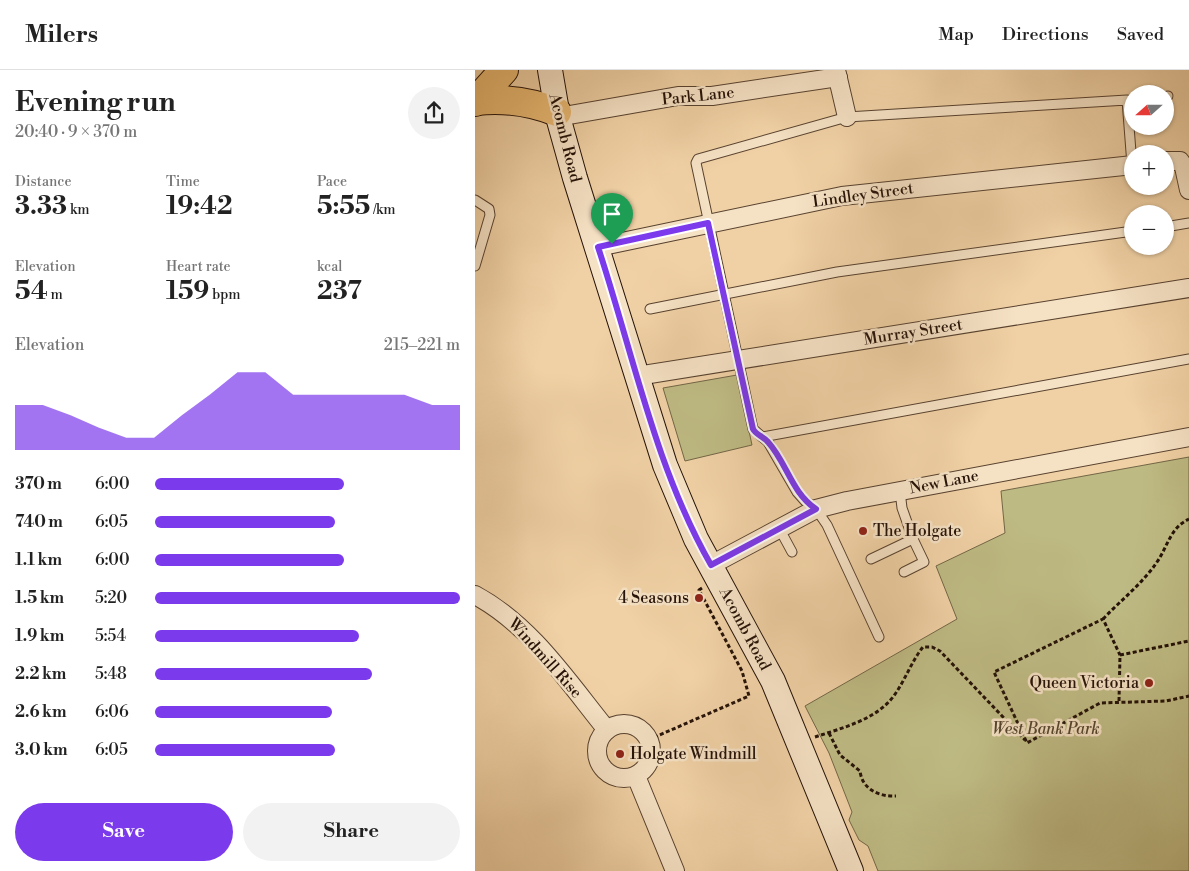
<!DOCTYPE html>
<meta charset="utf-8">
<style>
body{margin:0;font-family:"Libre Bodoni",serif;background:#f2f2f2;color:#222;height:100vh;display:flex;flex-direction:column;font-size:19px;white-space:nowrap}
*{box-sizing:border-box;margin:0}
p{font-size:16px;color:#767676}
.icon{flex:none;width:28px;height:28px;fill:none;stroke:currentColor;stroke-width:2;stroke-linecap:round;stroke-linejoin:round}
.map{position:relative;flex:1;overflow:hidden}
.side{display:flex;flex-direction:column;background:#fff;width:475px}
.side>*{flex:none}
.needle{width:32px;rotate:249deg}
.controls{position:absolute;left:649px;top:15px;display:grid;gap:10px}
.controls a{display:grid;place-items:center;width:50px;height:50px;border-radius:50%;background:#fff;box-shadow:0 1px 4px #0004;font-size:25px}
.pin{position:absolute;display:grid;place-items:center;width:42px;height:42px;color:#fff;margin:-51px -21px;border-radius:50% 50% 50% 0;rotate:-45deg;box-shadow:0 0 5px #0007}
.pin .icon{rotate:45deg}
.round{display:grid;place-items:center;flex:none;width:52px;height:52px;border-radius:26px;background:#f2f2f2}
.headline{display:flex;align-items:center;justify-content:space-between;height:85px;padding:0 15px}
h1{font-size:28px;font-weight:800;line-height:38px}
.stats{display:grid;grid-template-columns:repeat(3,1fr);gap:8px;height:85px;padding:5px 15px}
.stats div{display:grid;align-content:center}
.stats b{font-size:25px;font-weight:800}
.stats small{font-size:14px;font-weight:400}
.stats p{font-size:14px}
.chart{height:140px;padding:10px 15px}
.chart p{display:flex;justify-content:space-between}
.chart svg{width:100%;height:90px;margin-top:5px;fill:#7c3aed;opacity:.7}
.cta{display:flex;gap:10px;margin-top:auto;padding:10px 15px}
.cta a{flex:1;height:58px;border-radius:30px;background:#7c3aed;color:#fff;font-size:20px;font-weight:800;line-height:58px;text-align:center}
.cta a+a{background:#f2f2f2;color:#222}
ul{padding:0 15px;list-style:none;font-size:16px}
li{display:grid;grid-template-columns:80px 60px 1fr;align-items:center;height:38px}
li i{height:12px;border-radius:6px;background:#7c3aed}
header{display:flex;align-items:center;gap:30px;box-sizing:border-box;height:70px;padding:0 25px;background:#fff;border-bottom:1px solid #e0e0e0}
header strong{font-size:24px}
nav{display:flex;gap:28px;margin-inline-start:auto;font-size:18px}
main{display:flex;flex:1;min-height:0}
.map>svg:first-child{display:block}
.green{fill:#beba83;stroke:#726646}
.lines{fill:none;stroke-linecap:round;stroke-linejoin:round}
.lane-casing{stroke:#58422f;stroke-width:11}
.street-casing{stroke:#58422f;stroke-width:20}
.secondary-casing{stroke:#251208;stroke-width:26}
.primary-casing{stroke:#251208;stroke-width:30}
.path{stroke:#251208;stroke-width:3;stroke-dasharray:4 2.5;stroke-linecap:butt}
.lane{stroke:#f5e1c4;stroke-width:9}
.street{stroke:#f5e1c4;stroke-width:18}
.secondary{stroke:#f5e1c4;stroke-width:24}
.primary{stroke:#e8b872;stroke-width:28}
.route-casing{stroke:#fff;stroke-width:10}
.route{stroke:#7c3aed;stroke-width:6}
.poi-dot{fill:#8f2418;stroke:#f5e1c4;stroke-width:2}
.labels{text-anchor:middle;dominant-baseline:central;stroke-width:5;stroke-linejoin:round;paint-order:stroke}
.street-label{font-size:16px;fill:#251208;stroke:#f5e1c4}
.poi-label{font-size:16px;fill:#251208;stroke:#f5e1c4;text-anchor:start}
.park-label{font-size:16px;font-style:italic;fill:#53442d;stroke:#f5e1c4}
</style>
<header>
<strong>Milers</strong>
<nav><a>Map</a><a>Directions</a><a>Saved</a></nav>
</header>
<main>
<section class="side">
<div class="headline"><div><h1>Evening run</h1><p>20:40 · 9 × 370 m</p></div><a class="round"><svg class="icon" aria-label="share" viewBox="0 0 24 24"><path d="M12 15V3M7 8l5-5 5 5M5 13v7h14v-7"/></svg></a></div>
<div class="stats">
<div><p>Distance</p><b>3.33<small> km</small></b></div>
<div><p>Time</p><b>19:42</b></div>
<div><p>Pace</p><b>5:55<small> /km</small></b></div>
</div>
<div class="stats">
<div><p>Elevation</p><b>54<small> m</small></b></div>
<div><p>Heart rate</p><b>159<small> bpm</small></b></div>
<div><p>kcal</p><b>237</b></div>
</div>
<div class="chart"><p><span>Elevation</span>215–221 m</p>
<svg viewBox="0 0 160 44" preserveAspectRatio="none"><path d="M0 44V22L10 22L20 27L30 33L40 38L50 38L60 27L70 17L80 6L90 6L100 17L110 17L120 17L130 17L140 17L150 22L160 22V44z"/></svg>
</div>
<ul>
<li><b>370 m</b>6:00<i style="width:62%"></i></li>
<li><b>740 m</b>6:05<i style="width:59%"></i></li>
<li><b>1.1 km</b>6:00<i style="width:62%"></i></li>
<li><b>1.5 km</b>5:20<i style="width:100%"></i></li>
<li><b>1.9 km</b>5:54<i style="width:67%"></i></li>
<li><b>2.2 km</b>5:48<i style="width:71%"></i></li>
<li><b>2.6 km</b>6:06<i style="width:58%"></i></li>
<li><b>3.0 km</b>6:05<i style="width:59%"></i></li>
</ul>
<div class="cta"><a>Save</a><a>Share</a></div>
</section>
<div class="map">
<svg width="714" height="801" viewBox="0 0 714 801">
<rect width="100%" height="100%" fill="#f0d1a5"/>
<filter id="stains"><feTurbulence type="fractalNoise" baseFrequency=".004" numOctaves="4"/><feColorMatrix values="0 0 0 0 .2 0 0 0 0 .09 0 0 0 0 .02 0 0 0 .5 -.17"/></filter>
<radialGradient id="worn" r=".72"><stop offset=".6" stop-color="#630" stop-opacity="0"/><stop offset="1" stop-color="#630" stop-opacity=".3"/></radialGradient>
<g class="green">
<polygon points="262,305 277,375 210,391 188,318"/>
<polygon points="714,387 714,801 403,801 393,776 384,770 374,750 377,742 354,683 330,636 482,549 461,496 530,463 526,421"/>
</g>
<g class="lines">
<defs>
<g id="lane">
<polyline points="690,27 693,26"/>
<polyline points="0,130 14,139 15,145 0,196"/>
<polyline points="690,157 714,153"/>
<polyline points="175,239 362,202 658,161"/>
<polyline points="287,367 714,289"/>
<polyline points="304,458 317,482"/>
<polyline points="396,489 438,469 427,438 425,421"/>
<polyline points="429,502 449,492 438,469"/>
<polyline points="404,567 352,455 341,439 330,431 322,422 293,372 278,359 221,93 223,89 372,47 652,30 657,95"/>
</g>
<g id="street">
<polyline points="361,0 372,47"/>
<polyline points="83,47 203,26 237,26 363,7"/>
<polyline points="690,91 705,91 709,97 714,120"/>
<polyline points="123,177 367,126 658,95"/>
<polyline points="162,306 714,218"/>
<polyline points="236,495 341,439 372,431 714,367"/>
<path d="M0,525C56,555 93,612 132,660"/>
<circle cx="149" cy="681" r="27"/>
<polyline points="161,706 200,801"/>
</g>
<polyline id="secondary" points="75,0 83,47 100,108 190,395 221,469 298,611 376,801"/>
<g id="primary">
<path d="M1,31C28,28 57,32 82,42"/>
<polyline points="0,32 29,0"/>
</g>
</defs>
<use href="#lane" class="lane-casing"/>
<use href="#street" class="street-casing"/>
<use href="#secondary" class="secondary-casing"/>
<use href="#primary" class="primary-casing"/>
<g class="path">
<path d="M628,549C645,531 668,513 682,492C693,476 695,458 714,449"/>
<polyline points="645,585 714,571"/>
<polyline points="644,631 645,585 628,549 519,602 552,673 625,633 691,631 714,626"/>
<path d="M354,663L365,685L385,701C387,719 404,727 421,726"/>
<path d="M340,667C367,658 400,650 418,627C430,611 436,592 448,577H457L465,581L550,670"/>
<polyline points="173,670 274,626 267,601 224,520 227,518"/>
</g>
<use href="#lane" class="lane"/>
<use href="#street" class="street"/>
<use href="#secondary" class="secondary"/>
<use href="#primary" class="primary"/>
</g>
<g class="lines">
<defs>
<path id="route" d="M233,153L278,359C281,365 288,366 293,372C312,393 316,422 341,439L236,495C180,397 158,283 123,177Z"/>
</defs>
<use href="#route" class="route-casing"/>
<use href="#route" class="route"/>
</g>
<g class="poi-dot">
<circle cx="388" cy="461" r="5"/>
<circle cx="224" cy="528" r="5"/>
<circle cx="674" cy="613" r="5"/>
<circle cx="145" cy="684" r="5"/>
</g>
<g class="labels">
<g class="street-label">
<text transform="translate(223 26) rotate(-6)">Park Lane</text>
<text transform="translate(90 68) rotate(76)">Acomb Road</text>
<text transform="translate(388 125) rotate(-8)">Lindley Street</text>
<text transform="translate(438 262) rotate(-9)">Murray Street</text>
<text transform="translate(469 412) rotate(-11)">New Lane</text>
<text transform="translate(270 559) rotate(62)">Acomb Road</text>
<text transform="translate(70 588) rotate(48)">Windmill Rise</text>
</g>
<g class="poi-label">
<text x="398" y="461">The Holgate</text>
<text x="214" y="528" text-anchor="end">4 Seasons</text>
<text x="664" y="613" text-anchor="end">Queen Victoria</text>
<text x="155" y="684">Holgate Windmill</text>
</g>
<g class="park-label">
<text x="571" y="659">West Bank Park</text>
</g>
</g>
<rect width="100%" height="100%" filter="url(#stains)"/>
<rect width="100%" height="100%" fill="url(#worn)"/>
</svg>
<div class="controls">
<a><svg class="needle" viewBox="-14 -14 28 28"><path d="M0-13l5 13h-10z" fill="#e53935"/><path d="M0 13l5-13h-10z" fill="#767676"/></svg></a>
<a>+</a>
<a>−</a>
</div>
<div class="pin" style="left:137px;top:174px;background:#1e9e55"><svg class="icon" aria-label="arrive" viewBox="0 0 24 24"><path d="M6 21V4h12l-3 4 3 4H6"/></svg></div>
</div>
</main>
